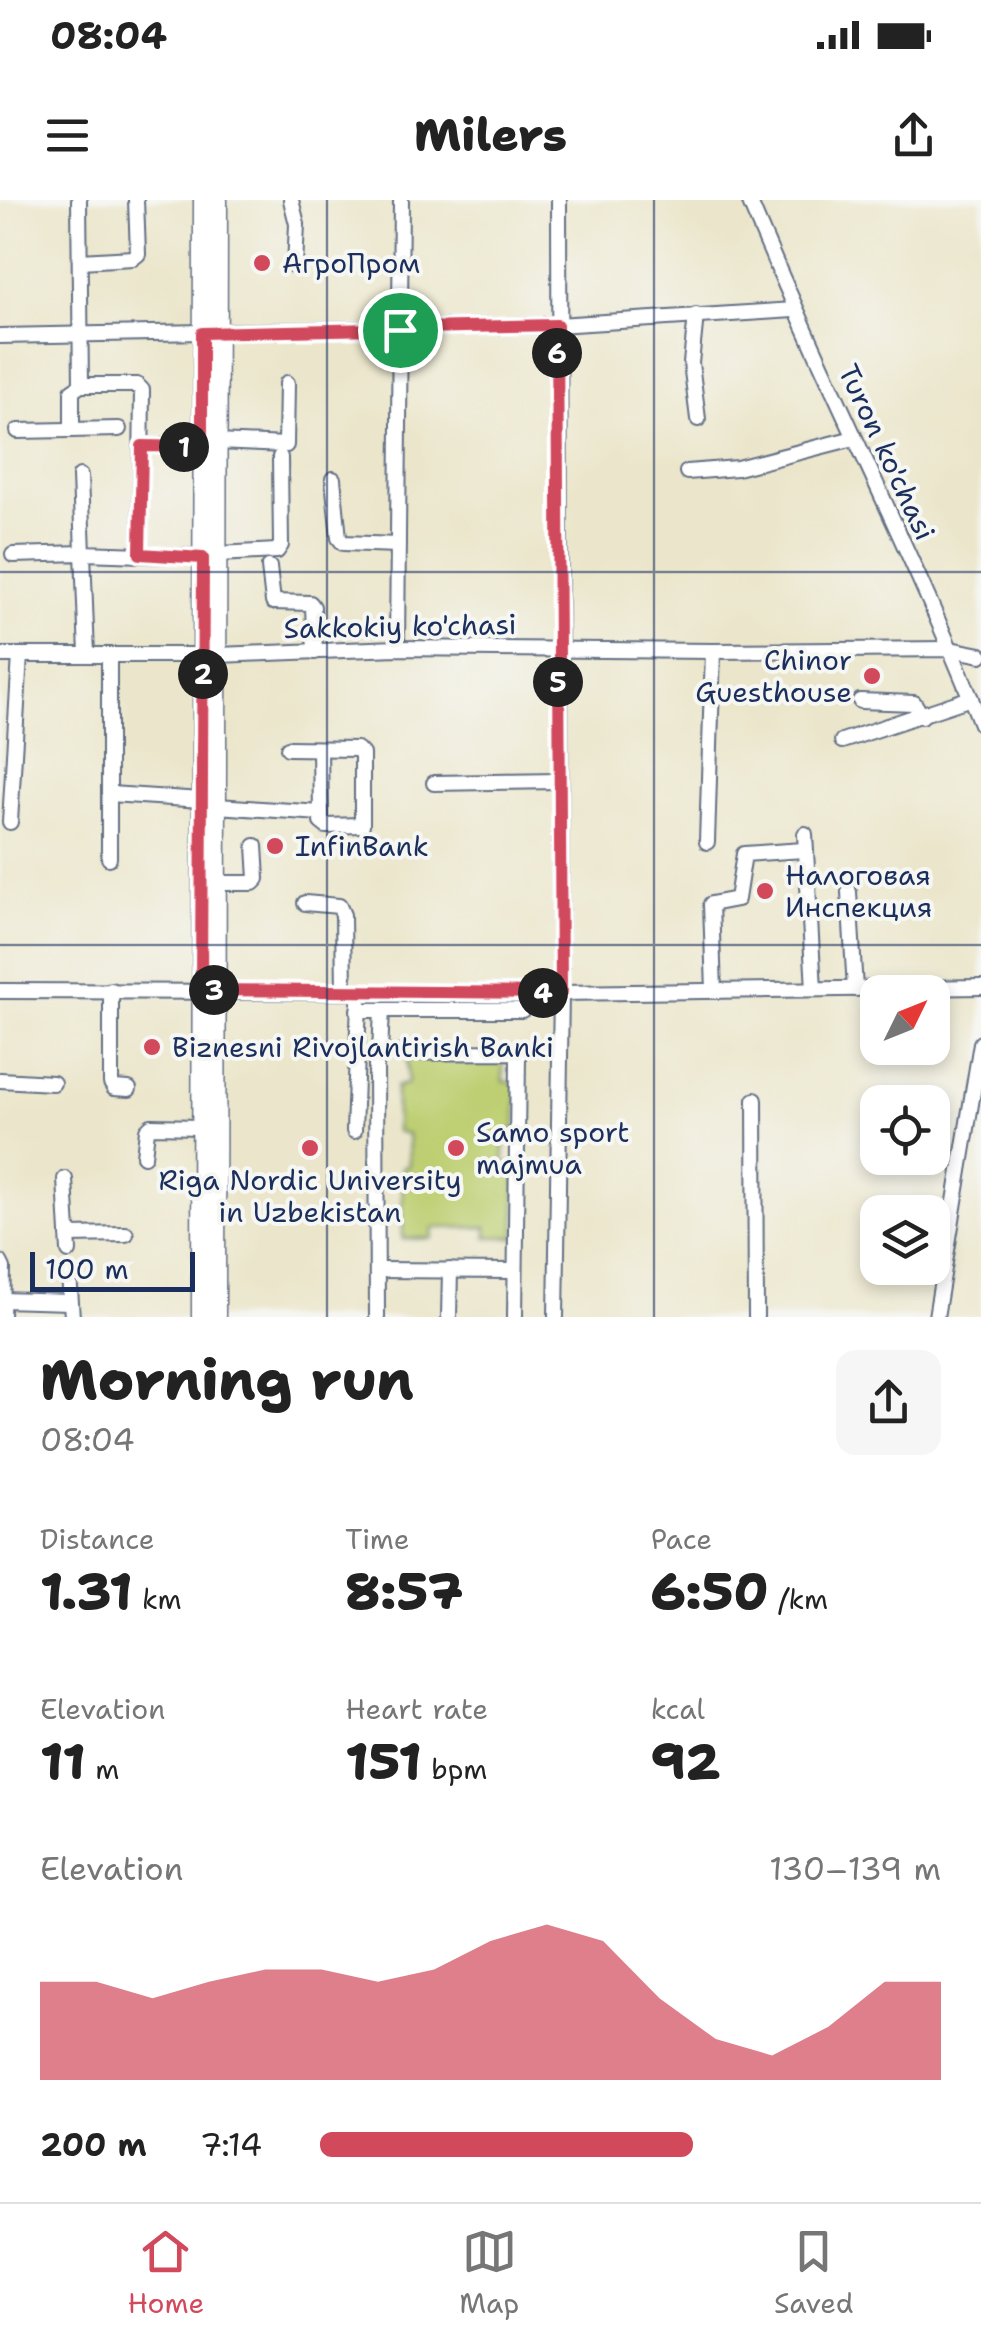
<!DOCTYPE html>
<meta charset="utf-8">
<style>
body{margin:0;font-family:"Shantell Sans",sans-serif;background:#f6f6f6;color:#222;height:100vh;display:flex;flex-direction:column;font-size:38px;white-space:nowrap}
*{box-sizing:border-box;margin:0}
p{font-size:32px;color:#767676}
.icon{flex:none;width:55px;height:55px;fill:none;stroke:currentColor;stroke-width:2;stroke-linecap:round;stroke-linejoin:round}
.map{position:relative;height:1117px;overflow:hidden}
.side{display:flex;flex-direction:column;background:#fff;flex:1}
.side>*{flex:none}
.needle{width:65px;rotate:47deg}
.controls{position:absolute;left:860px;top:775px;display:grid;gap:20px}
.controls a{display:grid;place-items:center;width:90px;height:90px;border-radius:20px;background:#fff;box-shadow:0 5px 15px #0003;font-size:50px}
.scale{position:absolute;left:30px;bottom:25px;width:165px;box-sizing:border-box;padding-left:10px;border:5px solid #1b2f5e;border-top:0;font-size:28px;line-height:35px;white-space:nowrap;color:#1b2f5e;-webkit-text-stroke:8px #f6f6f2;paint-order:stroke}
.pin{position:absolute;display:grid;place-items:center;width:85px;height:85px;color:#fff;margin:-42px;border:5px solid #fff;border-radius:50%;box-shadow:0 2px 10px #0007}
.km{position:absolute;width:50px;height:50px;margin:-25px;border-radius:50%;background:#222;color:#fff;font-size:28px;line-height:50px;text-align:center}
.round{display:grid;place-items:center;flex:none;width:105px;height:105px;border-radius:20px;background:#f6f6f6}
.headline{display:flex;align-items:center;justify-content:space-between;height:170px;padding:0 40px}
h1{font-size:55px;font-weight:800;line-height:75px}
.metrics{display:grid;grid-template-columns:repeat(3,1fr);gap:15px;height:170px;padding:10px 40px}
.metrics div{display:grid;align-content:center}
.metrics b{font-size:50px;font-weight:800}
.metrics small{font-size:28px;font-weight:400}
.metrics p{font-size:28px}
.chart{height:280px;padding:20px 40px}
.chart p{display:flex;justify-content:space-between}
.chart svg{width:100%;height:180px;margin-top:10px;fill:#d1495b;opacity:.7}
ul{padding:0 40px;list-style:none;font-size:32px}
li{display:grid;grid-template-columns:160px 120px 1fr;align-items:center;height:75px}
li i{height:25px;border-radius:12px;background:#d1495b}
.status{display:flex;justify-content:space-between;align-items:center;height:70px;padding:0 50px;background:#fff;direction:ltr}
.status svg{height:28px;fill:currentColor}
header{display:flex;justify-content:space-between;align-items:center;height:130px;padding:0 40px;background:#fff;font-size:45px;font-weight:800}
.menu{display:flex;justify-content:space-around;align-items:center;height:140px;border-top:2px solid #e0e0e0;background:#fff;font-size:28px;color:#767676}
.menu a{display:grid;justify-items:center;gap:5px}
.menu .on{color:#d1495b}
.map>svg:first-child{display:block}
.green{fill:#bdcf72;stroke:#6c7f68;stroke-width:2.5}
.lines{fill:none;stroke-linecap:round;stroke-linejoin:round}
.minor-casing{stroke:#646f84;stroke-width:18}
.major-casing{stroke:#646f84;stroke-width:21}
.minor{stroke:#fff;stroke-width:14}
.major{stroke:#fff;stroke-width:18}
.route-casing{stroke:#fff;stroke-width:20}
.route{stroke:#d1495b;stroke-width:12}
.grid{fill:none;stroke:#1b2f5e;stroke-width:2.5;stroke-opacity:0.55}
.poi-dot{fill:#d1495b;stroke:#f6f6f2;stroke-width:4}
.labels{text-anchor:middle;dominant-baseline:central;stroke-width:8;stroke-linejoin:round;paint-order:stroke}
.poi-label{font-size:28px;fill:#1b2f5e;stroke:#f6f6f2;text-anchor:start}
.street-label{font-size:28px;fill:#1b2f5e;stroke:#f6f6f2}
</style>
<div class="status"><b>08:04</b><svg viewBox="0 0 49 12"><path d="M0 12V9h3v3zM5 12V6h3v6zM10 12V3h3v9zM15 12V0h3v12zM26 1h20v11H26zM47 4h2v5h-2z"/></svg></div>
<header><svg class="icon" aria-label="menu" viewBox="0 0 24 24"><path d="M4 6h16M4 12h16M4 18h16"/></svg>Milers<svg class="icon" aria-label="share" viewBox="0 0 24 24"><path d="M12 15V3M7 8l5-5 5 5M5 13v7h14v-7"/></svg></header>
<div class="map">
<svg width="981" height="1117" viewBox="0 0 981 1117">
<rect width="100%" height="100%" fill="#f6f6f2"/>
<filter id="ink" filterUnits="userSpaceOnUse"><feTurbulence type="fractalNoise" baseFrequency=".01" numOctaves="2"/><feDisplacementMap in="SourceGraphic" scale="20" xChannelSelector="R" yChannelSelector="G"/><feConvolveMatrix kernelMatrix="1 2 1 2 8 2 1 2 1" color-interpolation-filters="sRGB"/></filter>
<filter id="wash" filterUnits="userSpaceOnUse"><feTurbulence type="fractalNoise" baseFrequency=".0048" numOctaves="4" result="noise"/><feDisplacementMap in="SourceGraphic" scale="40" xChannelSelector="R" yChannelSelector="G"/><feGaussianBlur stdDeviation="2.25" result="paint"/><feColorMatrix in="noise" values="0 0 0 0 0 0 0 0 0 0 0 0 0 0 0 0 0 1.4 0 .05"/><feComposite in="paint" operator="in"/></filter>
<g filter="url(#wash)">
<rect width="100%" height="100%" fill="#ebe6cb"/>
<polygon class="green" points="503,857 503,881 517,884 516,929 504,932 504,963 515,964 516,1037 487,1037 487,1027 433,1028 432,1038 403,1039 402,967 409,966 408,934 396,931 396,887 408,883 407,858"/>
</g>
<g filter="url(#ink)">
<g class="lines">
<defs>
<g id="minor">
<polyline points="79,0 81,185 137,185 142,190 140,354"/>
<polyline points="291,0 297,24 295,67"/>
<path d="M749,0C822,177 911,347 981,524"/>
<polyline points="80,61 133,58 138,54 136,0"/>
<polyline points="696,115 691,163 698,219"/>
<polyline points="0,136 557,125 794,110"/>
<polyline points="72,230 72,191 81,185"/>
<polyline points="18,231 119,229"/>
<polyline points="217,242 286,245 287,183"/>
<polyline points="142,246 202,247"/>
<polyline points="687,272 737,268 854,238"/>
<polyline points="80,276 83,353 203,357"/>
<polyline points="333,279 339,338 343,343 398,345"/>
<polyline points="218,354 277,351 281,345 280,257"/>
<polyline points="13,355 83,353 87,455"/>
<polyline points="269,367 273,402 310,403 313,407 315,452"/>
<polyline points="397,448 401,0"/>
<polyline points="0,455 218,455 397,448 713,451 950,449 981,455"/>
<polyline points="860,501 914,503 922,516"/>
<polyline points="842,541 971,498"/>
<polyline points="320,549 321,613"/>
<polyline points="434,583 559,581"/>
<polyline points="110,594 202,600"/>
<polyline points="217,606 321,613 321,622 326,626 362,625 362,554 357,549 288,548"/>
<polyline points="10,622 20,455"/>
<polyline points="805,634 814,789"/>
<polyline points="707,642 713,451"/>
<polyline points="109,658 109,455"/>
<polyline points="216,683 253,683 257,679 255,646"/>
<polyline points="849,692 855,789"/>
<polyline points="305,703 339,706 343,715 344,791"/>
<polyline points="111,790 111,883 114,888 129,889"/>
<polyline points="0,791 561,793 981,787"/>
<polyline points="714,791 711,704 737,699 744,654 804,650"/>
<polyline points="358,810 522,810"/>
<polyline points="380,853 515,852 518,856 515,1117"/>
<polyline points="0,880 53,883"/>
<polyline points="755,900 756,1117"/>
<polyline points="354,931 359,802"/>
<polyline points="144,956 147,930 151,926 201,927"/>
<polyline points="65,979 69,1051"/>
<polyline points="68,1035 126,1034"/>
<polyline points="0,1062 3,1068 2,1117"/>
<polyline points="377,1070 514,1071"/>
<polyline points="69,1075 72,1117"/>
<polyline points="2,1100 70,1102"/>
<polyline points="377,1117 376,861 380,853 382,810"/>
<polyline points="449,1117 450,1070"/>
<polyline points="556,1117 561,793 559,0"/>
<polyline points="936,1117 981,843"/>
</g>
<g id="major">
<polyline points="201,1117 203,0"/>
<polyline points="216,1117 218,0"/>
</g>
</defs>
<use href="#minor" class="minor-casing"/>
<use href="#major" class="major-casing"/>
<use href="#minor" class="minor"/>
<use href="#major" class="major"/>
</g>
</g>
<g class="lines" filter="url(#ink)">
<defs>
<polygon id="route" points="557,125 561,793 201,790 203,358 140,354 142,246 202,247 202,133"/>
</defs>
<use href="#route" class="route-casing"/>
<use href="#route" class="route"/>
</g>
<path class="grid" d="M327,0V1117M654,0V1117M0,372H981M0,745H981"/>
<g class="poi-dot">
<circle cx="262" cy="63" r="10"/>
<circle cx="872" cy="476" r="10"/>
<circle cx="275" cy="646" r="10"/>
<circle cx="765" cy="691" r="10"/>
<circle cx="152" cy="847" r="10"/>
<circle cx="310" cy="948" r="10"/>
<circle cx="456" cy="948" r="10"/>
</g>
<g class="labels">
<g class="poi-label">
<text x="282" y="63">АгроПром</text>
<text x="852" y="460" text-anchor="end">Chinor<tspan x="852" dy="32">Guesthouse</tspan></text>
<text x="295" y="646">InfinBank</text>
<text x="785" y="675">Налоговая<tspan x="785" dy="32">Инспекция</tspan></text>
<text x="172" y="847">Biznesni Rivojlantirish Banki</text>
<text x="476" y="932">Samo sport<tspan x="476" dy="32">majmua</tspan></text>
<text x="310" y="980" text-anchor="middle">Riga Nordic University<tspan x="310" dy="32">in Uzbekistan</tspan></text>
</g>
<g class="street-label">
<text transform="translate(887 252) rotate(65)">Turon ko'chasi</text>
<text transform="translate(400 426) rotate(-1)">Sakkokiy ko'chasi</text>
</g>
</g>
</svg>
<div class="controls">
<a><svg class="needle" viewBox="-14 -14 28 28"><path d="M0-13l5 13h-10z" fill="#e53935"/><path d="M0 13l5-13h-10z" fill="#767676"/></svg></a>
<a><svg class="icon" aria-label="locate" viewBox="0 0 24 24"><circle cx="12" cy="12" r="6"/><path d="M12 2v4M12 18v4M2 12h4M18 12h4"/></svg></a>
<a><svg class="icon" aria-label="layers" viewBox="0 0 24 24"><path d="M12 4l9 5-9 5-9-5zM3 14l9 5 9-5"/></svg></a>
</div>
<div class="scale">100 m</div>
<div class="pin" style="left:400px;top:130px;background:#1e9e55"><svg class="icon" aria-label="arrive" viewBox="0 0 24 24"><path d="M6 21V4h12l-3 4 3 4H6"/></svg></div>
<b class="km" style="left:184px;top:247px">1</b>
<b class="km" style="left:203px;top:474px">2</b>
<b class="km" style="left:214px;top:790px">3</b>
<b class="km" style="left:543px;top:793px">4</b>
<b class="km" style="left:558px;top:482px">5</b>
<b class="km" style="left:557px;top:153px">6</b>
</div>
<section class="side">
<div class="headline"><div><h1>Morning run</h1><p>08:04</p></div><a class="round"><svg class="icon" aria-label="share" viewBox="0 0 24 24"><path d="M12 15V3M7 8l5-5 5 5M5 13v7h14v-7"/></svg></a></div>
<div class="metrics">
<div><p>Distance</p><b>1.31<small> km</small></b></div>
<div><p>Time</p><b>8:57</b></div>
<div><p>Pace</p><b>6:50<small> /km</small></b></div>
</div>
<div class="metrics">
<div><p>Elevation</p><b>11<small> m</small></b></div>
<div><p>Heart rate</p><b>151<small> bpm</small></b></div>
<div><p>kcal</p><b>92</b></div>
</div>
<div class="chart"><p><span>Elevation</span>130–139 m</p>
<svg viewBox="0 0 160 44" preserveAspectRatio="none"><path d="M0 44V20L10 20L20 24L30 20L40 17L50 17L60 20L70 17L80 10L90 6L100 10L110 24L120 34L130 38L140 31L150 20L160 20V44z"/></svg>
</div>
<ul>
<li><b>200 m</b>7:14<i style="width:60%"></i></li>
</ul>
</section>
<nav class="menu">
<a class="on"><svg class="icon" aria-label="home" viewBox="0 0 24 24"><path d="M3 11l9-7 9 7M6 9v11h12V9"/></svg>Home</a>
<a><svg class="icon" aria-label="map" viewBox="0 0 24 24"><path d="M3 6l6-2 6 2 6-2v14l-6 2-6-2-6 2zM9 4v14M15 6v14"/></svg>Map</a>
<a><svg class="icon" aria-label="saved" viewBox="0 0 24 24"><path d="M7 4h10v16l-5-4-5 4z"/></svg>Saved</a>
</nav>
